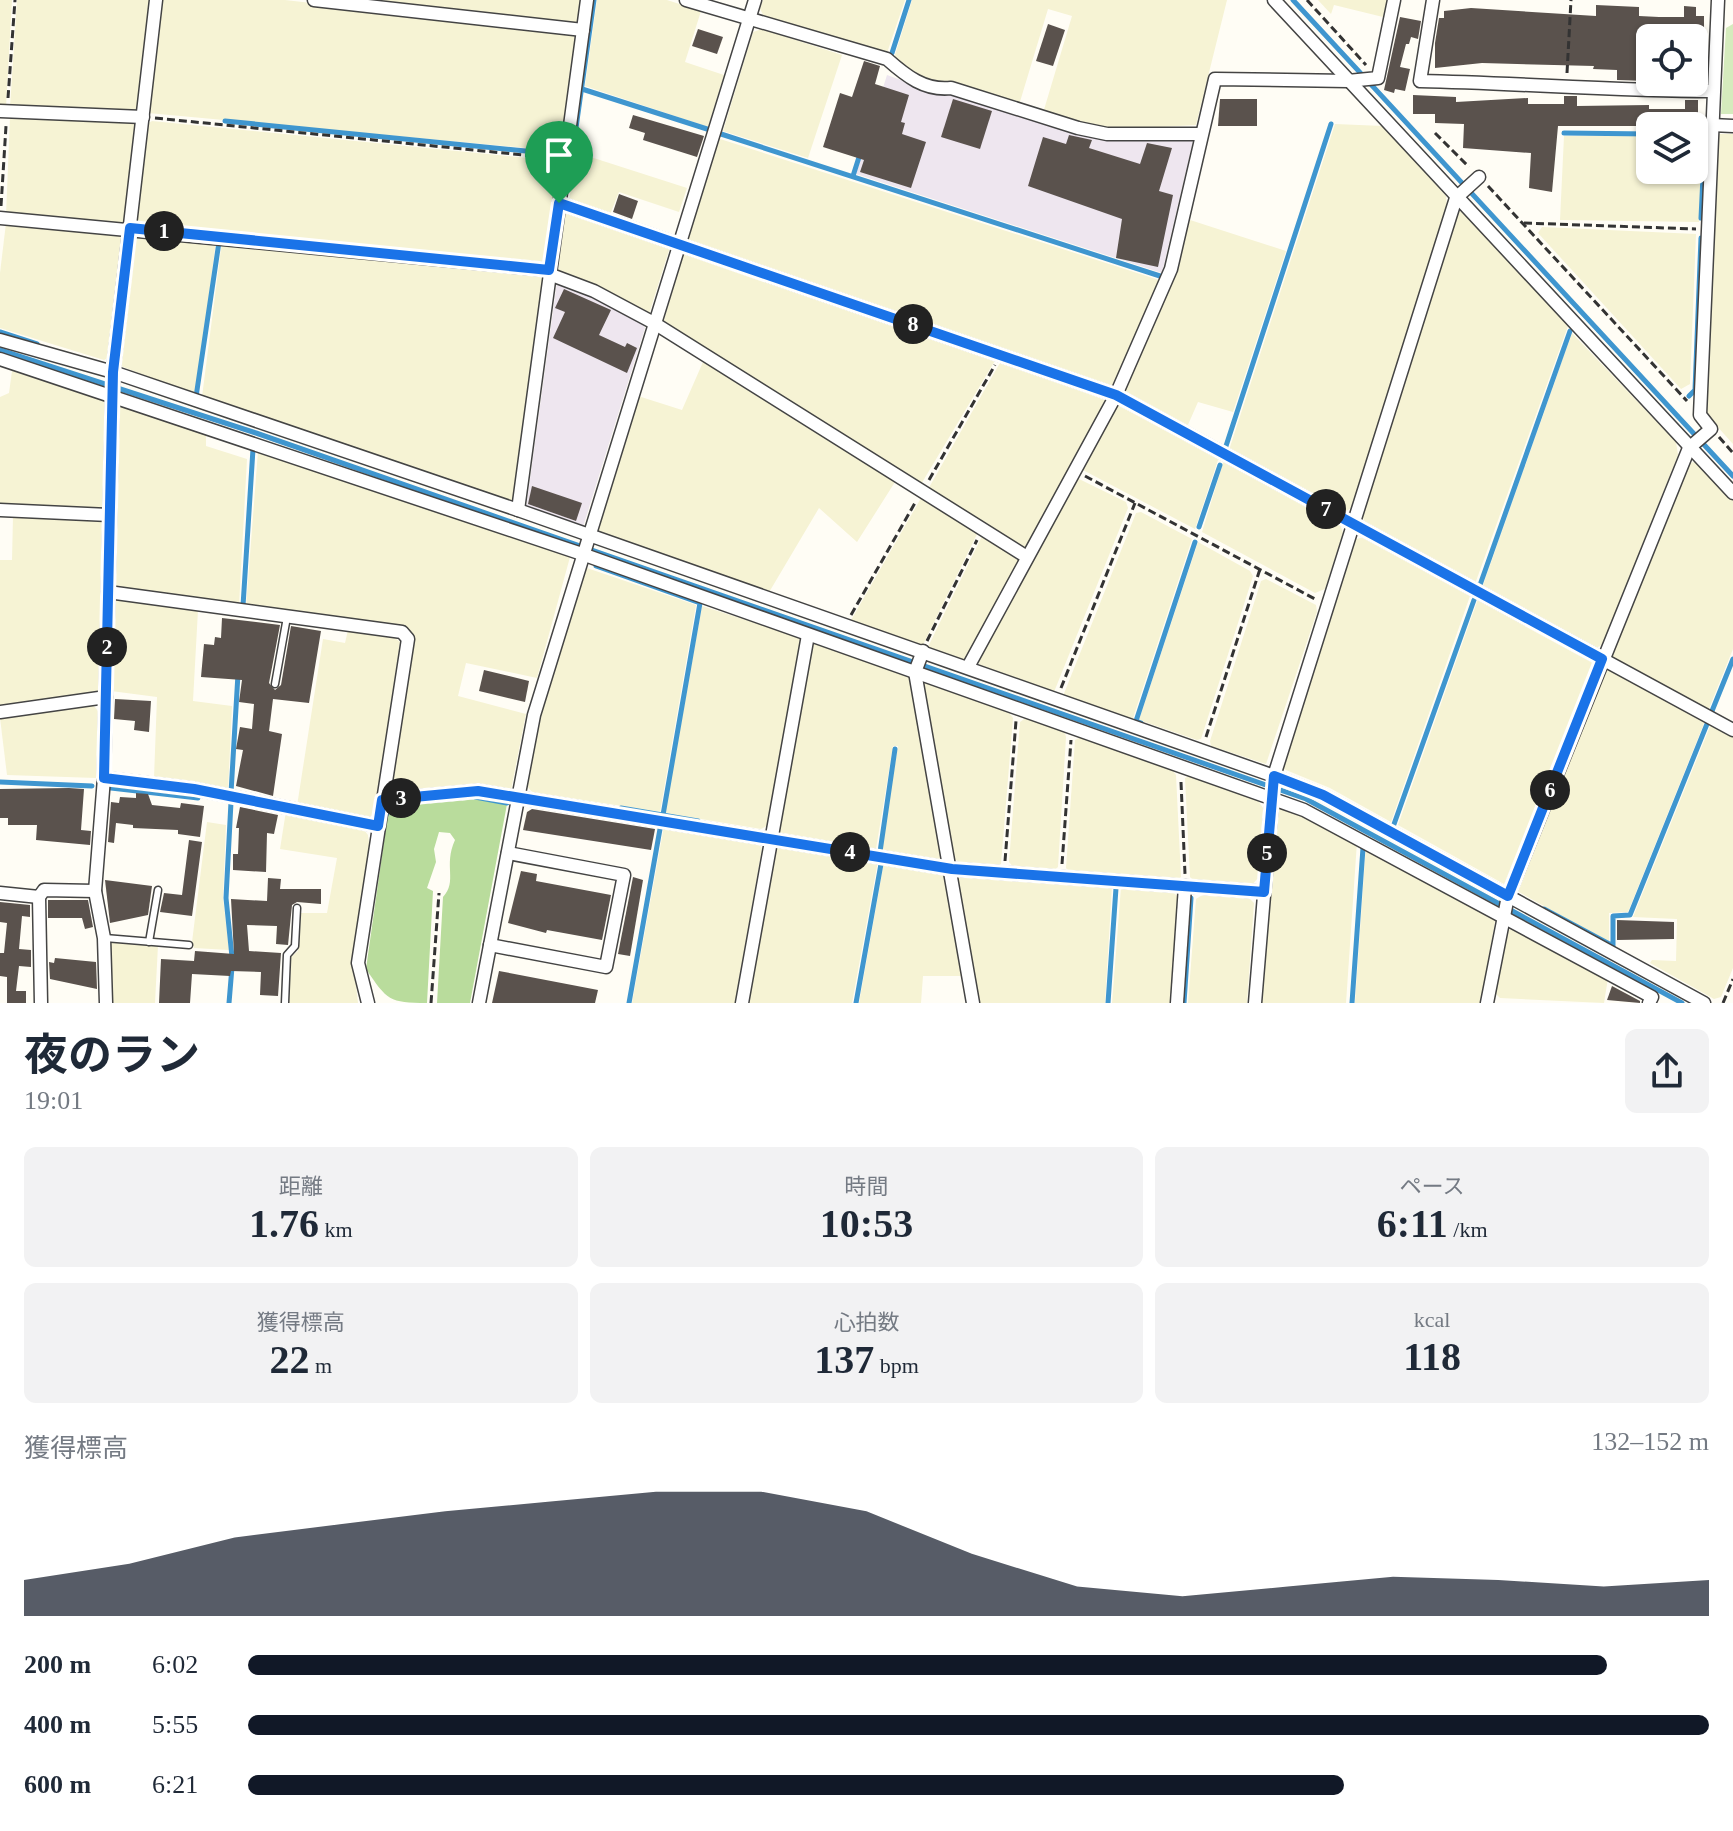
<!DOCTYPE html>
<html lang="ja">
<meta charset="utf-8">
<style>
body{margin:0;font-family:"Times New Roman","Noto Sans JP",serif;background:#f2f2f3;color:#1f2937;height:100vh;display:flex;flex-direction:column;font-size:30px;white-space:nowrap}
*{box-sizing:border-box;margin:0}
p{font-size:26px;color:#747a83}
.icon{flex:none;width:44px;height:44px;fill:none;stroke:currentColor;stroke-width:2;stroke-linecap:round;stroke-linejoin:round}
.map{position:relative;height:1003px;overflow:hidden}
.drawer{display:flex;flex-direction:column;background:#fff;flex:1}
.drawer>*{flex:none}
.fabs{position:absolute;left:1636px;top:24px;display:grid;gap:16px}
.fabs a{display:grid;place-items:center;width:72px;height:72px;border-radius:12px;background:#fff;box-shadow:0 2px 6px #0004;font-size:40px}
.pin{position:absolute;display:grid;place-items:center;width:68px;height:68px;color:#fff;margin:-82px -34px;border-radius:50% 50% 50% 0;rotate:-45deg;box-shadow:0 0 8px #0007}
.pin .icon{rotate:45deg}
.km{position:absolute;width:40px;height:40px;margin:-20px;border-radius:50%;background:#222;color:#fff;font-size:22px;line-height:40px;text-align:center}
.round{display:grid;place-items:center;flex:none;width:84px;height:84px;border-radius:12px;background:#f2f2f3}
.overview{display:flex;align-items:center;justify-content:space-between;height:136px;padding:0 24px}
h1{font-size:44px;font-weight:700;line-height:60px}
.figures{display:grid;grid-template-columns:repeat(3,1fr);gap:12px;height:136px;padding:8px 24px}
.figures div{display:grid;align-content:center;border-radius:12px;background:#f2f2f3;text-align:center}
.figures b{font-size:40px;font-weight:700}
.figures small{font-size:22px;font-weight:400}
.figures p{font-size:22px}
.chart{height:224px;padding:16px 24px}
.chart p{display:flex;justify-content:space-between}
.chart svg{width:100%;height:144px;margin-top:8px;fill:#111827;opacity:.7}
ul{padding:0 24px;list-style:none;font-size:26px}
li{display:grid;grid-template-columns:128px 96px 1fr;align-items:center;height:60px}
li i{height:20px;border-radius:10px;background:#111827}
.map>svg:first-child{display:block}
.industrial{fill:#eee6ef}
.farmland{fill:#f6f3d4}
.green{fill:#d5ebbd}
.forest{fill:#b9dc9c}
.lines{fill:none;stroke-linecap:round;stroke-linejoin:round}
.stream{stroke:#3f96cf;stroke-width:5}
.building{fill:#5a524d}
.service-casing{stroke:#444;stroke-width:9}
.minor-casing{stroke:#444;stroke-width:15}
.path{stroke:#333;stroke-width:3;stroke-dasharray:8 4;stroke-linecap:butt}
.service{stroke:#fff;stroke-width:6}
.minor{stroke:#fff;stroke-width:12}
.route-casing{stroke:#fff;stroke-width:16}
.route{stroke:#1a73e8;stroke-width:10}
</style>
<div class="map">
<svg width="1733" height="1003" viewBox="0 0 1733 1003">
<rect width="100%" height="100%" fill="#fffdf5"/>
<g class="industrial">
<polygon points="887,75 940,94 953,93 1077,132 1187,136 1193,141 1162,273 856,174"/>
<polygon points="557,282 640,320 645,328 583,527 526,508"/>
</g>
<g class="farmland">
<polygon points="0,0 12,0 6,107 0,107"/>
<polygon points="17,0 152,0 139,111 10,107"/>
<polygon points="161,0 285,0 572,33 576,40 559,151 148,113"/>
<polygon points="339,0 582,0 578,24"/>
<polygon points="597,0 667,0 701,11 685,62 724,75 708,127 585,86"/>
<polygon points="763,0 905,0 887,53 765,18 760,9"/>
<polygon points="912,0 1227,0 1196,125 1107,130 1043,113 1072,16 1048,9 1019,105 908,72 894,58"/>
<polygon points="1318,0 1387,0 1383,17 1334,5 1331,14"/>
<polygon points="762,29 842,55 808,158 723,131 753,32"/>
<polygon points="10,117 138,123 125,220 121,224 6,215"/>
<polygon points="152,121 558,161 545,262 540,265 138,225 135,221 147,124"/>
<polygon points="1335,124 1383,126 1446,196 1447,206 1352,508 1344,512 1229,450"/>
<polygon points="1718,134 1733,134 1733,444 1707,415 1703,404"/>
<polygon points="1564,136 1650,136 1650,170 1694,170 1694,137 1702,137 1699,222 1560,220"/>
<polygon points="717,138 1159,280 1114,384 1107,387 689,242 686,237"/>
<polygon points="575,152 687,188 679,212 619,192 609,217 569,203"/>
<polygon points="566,208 671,244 649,314 558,271"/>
<polygon points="1462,211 1568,326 1475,584 1366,525 1361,513 1456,213"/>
<polygon points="1187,219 1286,251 1233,412 1198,402 1187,427 1125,394 1125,386"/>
<polygon points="6,223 122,232 125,236 110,357 104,360 0,328 0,273"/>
<polygon points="1542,227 1696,234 1690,384 1681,389 1538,233"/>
<polygon points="134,236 216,241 196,395 118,365"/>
<polygon points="222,241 538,272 544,278 516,497 511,503 202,397"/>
<polygon points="688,251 996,359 920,486 663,324 683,252"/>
<polygon points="1572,333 1676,442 1678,455 1602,645 1594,649 1482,588"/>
<polygon points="1001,361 1105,400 1026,550 927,491"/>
<polygon points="703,362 895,482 857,542 819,508 768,594 597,532 638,396 682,410"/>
<polygon points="12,371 107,401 105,508 100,512 0,506 0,397 9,393"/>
<polygon points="120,404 206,433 206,446 247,459 239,606 117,589 112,583 115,407"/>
<polygon points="1115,404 1219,457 1195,529 1081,469"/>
<polygon points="258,451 570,557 537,678 466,663 458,696 526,714 511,790 390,795 413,638 246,607"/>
<polygon points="1224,460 1340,524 1343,533 1325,589 1315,593 1202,532"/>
<polygon points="1697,462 1733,500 1733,649 1708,711 1612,658 1611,650 1687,463"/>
<polygon points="1075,477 1126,502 1128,508 1054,692 980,665 976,658"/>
<polygon points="921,498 978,532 922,647 850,622"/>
<polygon points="1141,512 1192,539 1132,721 1063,696 1136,513"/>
<polygon points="13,516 99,519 104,524 101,689 96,693 0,707 0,560 12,560"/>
<polygon points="983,534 1022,558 969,660 964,661 927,649"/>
<polygon points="1363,537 1470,596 1391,822 1330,788 1281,768 1354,540"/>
<polygon points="1198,542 1250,571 1253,576 1201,739 1197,740 1139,720"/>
<polygon points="584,567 696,605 660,812 532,792 527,786 539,717"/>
<polygon points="1266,579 1316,605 1317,612 1266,764 1211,746 1210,741 1261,581"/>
<polygon points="118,598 198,610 193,701 232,706 228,791 154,778 157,697 111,691 112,602"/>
<polygon points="1478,599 1591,661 1594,666 1509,880 1504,884 1398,825"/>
<polygon points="702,606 799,637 802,644 767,826 761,829 665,813"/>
<polygon points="348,630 394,637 400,642 375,812 368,820 297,806 323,639 345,643"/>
<polygon points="814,643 906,675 912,682 946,860 941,865 885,855 885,851 881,850 898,746 893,746 876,849 778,832 809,645"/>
<polygon points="1610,670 1705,721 1628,912 1609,913 1609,942 1517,891 1516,885 1603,671"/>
<polygon points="925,682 1007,710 1013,718 1001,864 997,867 962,864 953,858 922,684"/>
<polygon points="93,705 98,711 96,778 7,775 0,718"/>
<polygon points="1027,717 1064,730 1066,737 1058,867 1052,872 1014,868 1009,862 1020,722"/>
<polygon points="1711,724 1733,736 1733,968 1721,997 1714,999 1650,963 1652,960 1676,961 1677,919 1633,917"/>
<polygon points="1081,737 1170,767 1176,775 1181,877 1175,881 1071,874 1066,868 1075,740"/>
<polygon points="1190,776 1257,799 1263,808 1258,878 1250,887 1196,883 1190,877 1185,778"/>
<polygon points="1278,808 1300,814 1357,842 1346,1003 1261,1003 1274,811"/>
<polygon points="286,811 364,830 368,835 370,850 353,959 358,1003 289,1003 291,957 298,951 300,913 327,913 337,858 280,849"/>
<polygon points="207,822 226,825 223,898 229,950 194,948 192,942"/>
<polygon points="664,826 757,842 762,848 735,1003 632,1003"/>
<polygon points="781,844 878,861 852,1003 748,1003 774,849"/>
<polygon points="1366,845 1495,921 1481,1003 1355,1003"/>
<polygon points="884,862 942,872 948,877 964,976 923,976 921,1003 859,1003"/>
<polygon points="963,874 1112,886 1105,1003 977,1003 958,879"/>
<polygon points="1121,887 1172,891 1179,898 1172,1003 1112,1003"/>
<polygon points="1204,894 1248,897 1254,903 1247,1003 1188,1003 1196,899"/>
<polygon points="1515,928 1608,978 1604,1003 1500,998 1494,992 1506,931"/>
<polygon points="112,942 158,945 155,1003 109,1003 108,946"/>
</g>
<polygon class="green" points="1733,24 1733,114 1721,114 1726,28"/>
<path class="forest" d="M478,799L507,804L470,1003H437L443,897C458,881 443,866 455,840L450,833L439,832L434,849L436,862L427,888L433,891L427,1003C389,1003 387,1000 366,969L388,813L390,807Z"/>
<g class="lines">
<g class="stream">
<polyline points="1293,0 1733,476"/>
<polyline points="892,53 909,0"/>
<polyline points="582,89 707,129"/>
<polyline points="225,121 556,154"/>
<polyline points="1564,133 1650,134"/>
<polyline points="721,134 1160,276"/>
<polyline points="1694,134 1705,134 1701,218"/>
<polyline points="574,142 594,0"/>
<polyline points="853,176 860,154"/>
<polyline points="0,332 37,344"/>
<polyline points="0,350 256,433 1306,799 1682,1003"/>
<polyline points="1689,396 1695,390 1701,238"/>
<polyline points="196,397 219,242"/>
<polyline points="1226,446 1331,124"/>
<polyline points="1199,527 1220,465"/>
<polyline points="596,566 700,603 663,815"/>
<polyline points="1480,585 1570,331"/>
<polyline points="243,606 253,449"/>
<polyline points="1712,711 1733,659"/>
<polyline points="1141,723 1136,721 1195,542"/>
<polyline points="0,782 92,786"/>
<polyline points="111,788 198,798"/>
<polyline points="231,793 238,674"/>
<polyline points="475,797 507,803"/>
<polyline points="231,802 226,898 232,957"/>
<polyline points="621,808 698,821"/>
<polyline points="386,815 390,805 401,804"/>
<polyline points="1393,827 1474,600"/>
<polyline points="880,852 895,749"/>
<polyline points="1544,909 1613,946 1613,916 1630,915 1707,724"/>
<polyline points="229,1003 232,967"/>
<polyline points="629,1003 660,829"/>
<polyline points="856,1003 881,864"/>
<polyline points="1108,1003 1116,888"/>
<polyline points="1184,1003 1191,898"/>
<polyline points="1352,1003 1363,848"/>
</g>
</g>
<g class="building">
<polygon points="1596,5 1639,7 1639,16 1659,17 1684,17 1684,6 1696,7 1696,16 1704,16 1704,37 1649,37 1648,81 1617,80 1617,70 1593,69 1594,66 1482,63 1435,68 1435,43 1439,18 1444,18 1444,11 1471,8 1596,16"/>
<polygon points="1400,17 1421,21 1418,39 1411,37 1409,44 1406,44 1400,67 1410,69 1405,91 1395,89 1394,93 1384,90"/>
<polygon points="1048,24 1065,30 1053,66 1036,61"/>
<polygon points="698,29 723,37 717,54 692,46"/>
<polygon points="864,61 880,66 875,84 909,95 901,122 905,123 902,134 926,142 911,188 860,172 864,160 823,147 840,93 852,97"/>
<polygon points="1413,95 1456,97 1456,102 1528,98 1528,104 1564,104 1564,96 1577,96 1577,106 1649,105 1649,109 1685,109 1685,100 1698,100 1698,126 1558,126 1552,192 1529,188 1531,153 1463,148 1464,124 1435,123 1435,114 1413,114"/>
<polygon points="953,99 992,111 980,149 941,137"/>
<polygon points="1220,99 1257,99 1257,126 1218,126"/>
<polygon points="633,115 704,136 697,157 643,140 645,133 629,128"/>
<polygon points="1069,135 1092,140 1089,148 1140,164 1147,143 1172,148 1159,191 1173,195 1158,267 1116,258 1122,219 1028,186 1043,137 1066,144"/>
<polygon points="619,194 638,201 632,219 613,212"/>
<polygon points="564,289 611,310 599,335 625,347 627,343 637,348 627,373 553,338 565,312 555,308"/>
<polygon points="532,486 582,503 576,521 528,504"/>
<polygon points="222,618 280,625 269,683 275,690 281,685 291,626 321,631 309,703 273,699 269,731 282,734 273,796 236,786 243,750 236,749 240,727 252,729 254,704 239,702 242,680 201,677 204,644 214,645 215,637 221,638"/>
<polygon points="484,670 529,681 525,702 479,691"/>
<polygon points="115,699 151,701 149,732 134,730 135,721 114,719"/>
<polygon points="69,788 84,789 81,830 91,831 90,845 36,840 37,825 8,825 8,818 0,818 0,789"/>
<polygon points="136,793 148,794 152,805 180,808 181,803 204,806 200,837 178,834 178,830 133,828 133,825 116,823 114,843 108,842 111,802 119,803 120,797 136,798"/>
<polygon points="240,807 278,815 274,834 267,833 266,872 233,870 233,854 238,854 239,828 236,828"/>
<polygon points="532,809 655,829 651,850 523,830 527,812"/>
<polygon points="189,840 202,842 192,916 160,912 164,893 182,895"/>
<polygon points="521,871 537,874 536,881 611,895 602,940 547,930 546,933 508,923"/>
<polygon points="633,877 643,880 630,956 618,954"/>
<polygon points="268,878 281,879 280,889 321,889 321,904 297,902 292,905 288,945 276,944 277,926 247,925 249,951 281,953 278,996 260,995 261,972 231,971 230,976 192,974 190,1003 159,1003 161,959 194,961 195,951 234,954 231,899 267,901"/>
<polygon points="105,880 152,886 148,915 110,923"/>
<polygon points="48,900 88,900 93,927 85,929 82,918 48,918"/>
<polygon points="0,902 30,905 30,917 22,916 19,949 31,950 31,967 19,966 16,991 26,991 26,1003 7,1003 7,977 0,976 0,953 4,953 7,923 0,922"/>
<polygon points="1617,920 1674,922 1674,939 1617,940"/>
<polygon points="55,958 96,962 97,989 50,979 49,962 54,963"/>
<polygon points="499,971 598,990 595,1003 492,1003"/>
<polygon points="1612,986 1640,1001 1640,1003 1607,1000"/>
</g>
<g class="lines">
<defs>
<g id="service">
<polyline points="275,684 287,617"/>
<polyline points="105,938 189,945"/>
<polyline points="149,942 158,890"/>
<polyline points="285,1003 287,955 295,946 297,908"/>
</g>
<g id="minor">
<polyline points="314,0 583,30"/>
<path d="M686,0L887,59C906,76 925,91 951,88L1078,128L1107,134H1201"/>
<polyline points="1274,0 1733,493"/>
<path d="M1433,0L1420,81C1518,83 1615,91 1713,91"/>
<polyline points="0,111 143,117"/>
<polyline points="1711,125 1733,126"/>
<polyline points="559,203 1116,395 1733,730"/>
<polyline points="0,218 549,270"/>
<polyline points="549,274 594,291 654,323 1027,557"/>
<polyline points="0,340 113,372 518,510 1274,776 1323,795 1704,1003"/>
<polyline points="0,359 582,554 1304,810 1652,997 1649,1003"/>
<polyline points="0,510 109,515"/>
<polyline points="518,510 587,0"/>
<polyline points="108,592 402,632 408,639 358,963 368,1003"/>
<polyline points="923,651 915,672 973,1003"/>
<polyline points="968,667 1116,395 1171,269 1215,79 1348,81 1378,78 1394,0"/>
<polyline points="0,712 106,697"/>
<polyline points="104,778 194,789 378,826"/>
<polyline points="382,800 478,791 952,869 1264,892"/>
<polyline points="0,893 39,897"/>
<polyline points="490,945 606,967 624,875 508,853"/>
<polyline points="41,1003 39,897 44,890 95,891"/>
<polyline points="106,1003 104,938 95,891 104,778 113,372 156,0"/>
<polyline points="479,1003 534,715 755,0"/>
<polyline points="742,1003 808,635"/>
<polyline points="1177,1003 1185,886"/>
<polyline points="1255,1003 1274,776 1456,198 1479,177"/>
<polyline points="1487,1003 1508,896 1689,448 1711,429 1700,415 1718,0"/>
</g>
</defs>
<use href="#service" class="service-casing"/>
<use href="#minor" class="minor-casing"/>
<g class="path">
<polyline points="1307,0 1366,65"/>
<polyline points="1567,73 1571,0"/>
<polyline points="8,98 15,0"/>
<polyline points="155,118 553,158"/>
<polyline points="1435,133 1469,167"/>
<polyline points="1488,186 1687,401"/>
<polyline points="1,206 6,126"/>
<polyline points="1524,223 1696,229"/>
<polyline points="1719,437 1733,453"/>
<polyline points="1085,476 1315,599"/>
<polyline points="929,480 995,365"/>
<polyline points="851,615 915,503"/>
<polyline points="927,641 977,540"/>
<polyline points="1061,688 1135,503"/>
<polyline points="1206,737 1260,569"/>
<polyline points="1181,782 1185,874"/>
<polyline points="1005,861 1016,721"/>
<polyline points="1062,864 1071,740"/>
<polyline points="431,1003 439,893"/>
<polyline points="1723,1003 1733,979"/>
</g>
<use href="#service" class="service"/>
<use href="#minor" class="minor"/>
</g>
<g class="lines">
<defs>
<polygon id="route" points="559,203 1116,395 1602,659 1508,896 1323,795 1274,776 1264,892 952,869 478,791 382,800 378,826 194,789 104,778 113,372 130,228 549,270"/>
</defs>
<use href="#route" class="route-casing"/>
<use href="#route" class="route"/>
</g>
</svg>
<div class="fabs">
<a><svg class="icon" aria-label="locate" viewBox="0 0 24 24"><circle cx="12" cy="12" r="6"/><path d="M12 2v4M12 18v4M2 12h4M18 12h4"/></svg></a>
<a><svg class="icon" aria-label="layers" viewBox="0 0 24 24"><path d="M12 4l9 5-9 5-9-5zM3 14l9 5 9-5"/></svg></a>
</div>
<div class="pin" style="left:559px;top:203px;background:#1e9e55"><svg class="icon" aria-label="arrive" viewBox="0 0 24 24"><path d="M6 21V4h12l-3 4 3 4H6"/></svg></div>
<b class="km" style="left:164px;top:231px">1</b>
<b class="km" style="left:107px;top:647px">2</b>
<b class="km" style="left:401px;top:798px">3</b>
<b class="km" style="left:850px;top:852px">4</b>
<b class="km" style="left:1267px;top:853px">5</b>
<b class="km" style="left:1550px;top:790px">6</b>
<b class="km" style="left:1326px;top:509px">7</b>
<b class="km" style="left:913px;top:324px">8</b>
</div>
<section class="drawer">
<div class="overview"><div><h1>夜のラン</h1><p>19:01</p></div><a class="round"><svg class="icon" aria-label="share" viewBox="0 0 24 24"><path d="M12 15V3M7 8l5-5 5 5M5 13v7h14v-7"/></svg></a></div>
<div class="figures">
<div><p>距離</p><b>1.76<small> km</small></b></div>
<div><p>時間</p><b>10:53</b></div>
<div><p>ペース</p><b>6:11<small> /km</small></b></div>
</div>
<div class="figures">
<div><p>獲得標高</p><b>22<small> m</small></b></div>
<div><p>心拍数</p><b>137<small> bpm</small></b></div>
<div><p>kcal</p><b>118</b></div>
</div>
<div class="chart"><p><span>獲得標高</span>132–152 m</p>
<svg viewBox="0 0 160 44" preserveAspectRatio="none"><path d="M0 44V33L10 28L20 20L30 16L40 12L50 9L60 6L70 6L80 12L90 25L100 35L110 38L120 35L130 32L140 33L150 35L160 33V44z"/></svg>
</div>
<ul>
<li><b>200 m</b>6:02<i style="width:93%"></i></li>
<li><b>400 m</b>5:55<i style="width:100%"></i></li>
<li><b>600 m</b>6:21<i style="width:75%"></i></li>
</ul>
</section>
